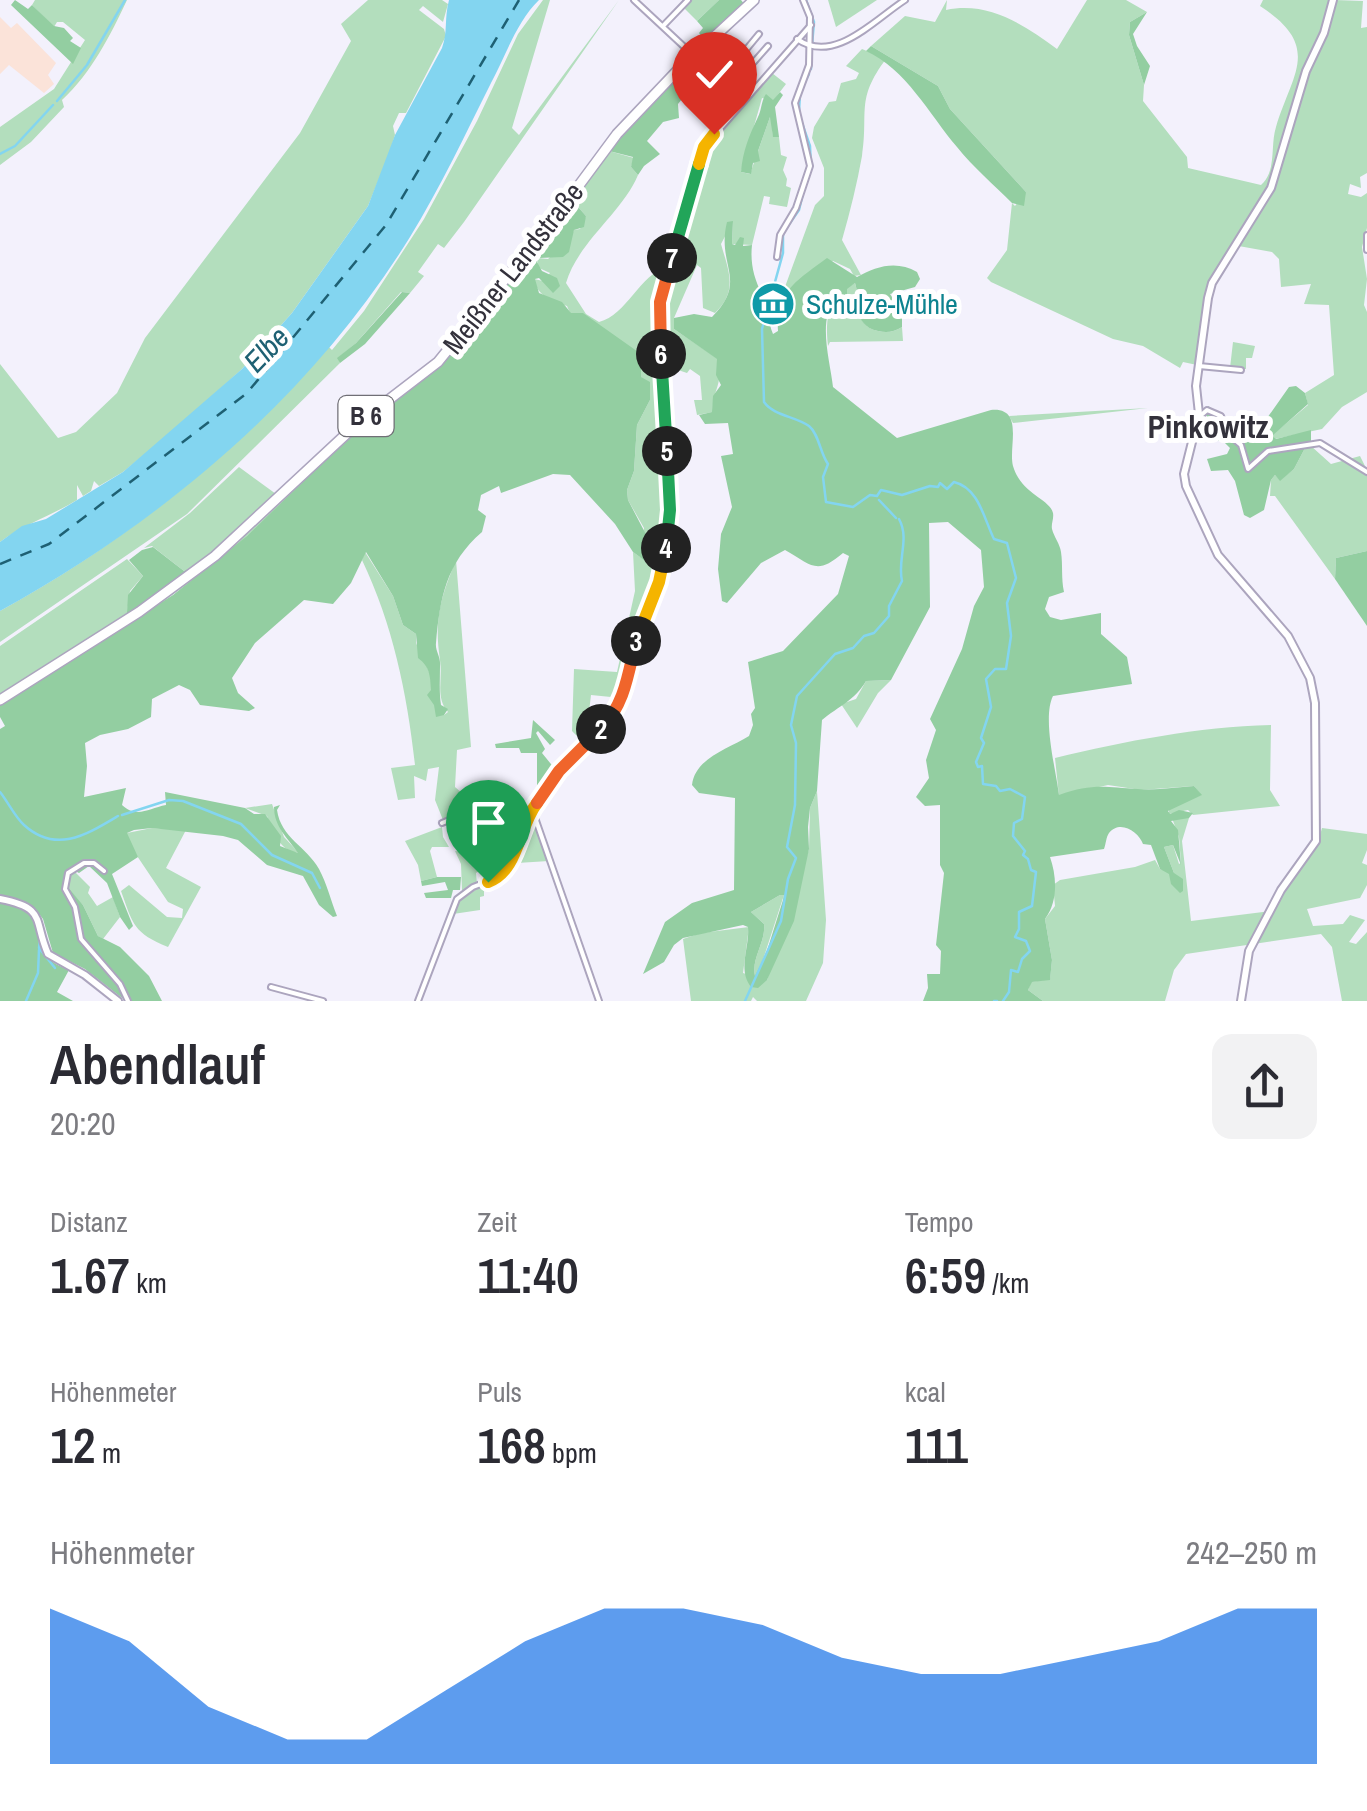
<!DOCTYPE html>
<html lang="de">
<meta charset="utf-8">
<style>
body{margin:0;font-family:"Archivo Narrow",sans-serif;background:#f2f2f3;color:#2b2b33;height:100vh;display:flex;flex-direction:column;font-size:38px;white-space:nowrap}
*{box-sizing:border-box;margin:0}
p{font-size:32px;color:#7c7c81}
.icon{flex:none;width:55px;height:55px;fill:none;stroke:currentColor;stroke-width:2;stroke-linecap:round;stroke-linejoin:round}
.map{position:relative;height:1001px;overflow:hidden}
.panel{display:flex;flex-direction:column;background:#fff;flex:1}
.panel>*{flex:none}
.pin{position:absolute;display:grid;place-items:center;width:85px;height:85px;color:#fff;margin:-102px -42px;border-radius:50% 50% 50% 0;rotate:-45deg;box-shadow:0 0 10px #0007}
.pin .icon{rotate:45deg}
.km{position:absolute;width:50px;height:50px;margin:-25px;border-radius:50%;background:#222;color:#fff;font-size:28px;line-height:50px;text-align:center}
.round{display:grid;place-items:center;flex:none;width:105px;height:105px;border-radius:20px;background:#f2f2f3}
.overview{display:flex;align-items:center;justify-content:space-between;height:170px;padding:0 50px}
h1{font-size:55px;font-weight:600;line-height:75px}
.stats{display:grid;grid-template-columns:repeat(3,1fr);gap:15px;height:170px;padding:10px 50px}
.stats div{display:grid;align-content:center}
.stats b{font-size:50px;font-weight:600}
.stats small{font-size:28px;font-weight:400}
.stats p{font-size:28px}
.chart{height:280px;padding:20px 50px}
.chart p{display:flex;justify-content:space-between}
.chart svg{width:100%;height:180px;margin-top:10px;fill:#1a73e8;opacity:.7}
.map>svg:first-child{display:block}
.commercial{fill:#fbe3d9}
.green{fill:#b3debd}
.forest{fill:#93cea1;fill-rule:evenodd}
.water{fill:#83d5f0}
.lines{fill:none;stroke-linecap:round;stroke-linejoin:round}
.stream{stroke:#83d5f0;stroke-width:2.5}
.ferry{stroke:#1e6073;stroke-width:2.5;stroke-dasharray:12 10;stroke-linecap:butt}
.street-casing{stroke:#aca5be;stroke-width:8}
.secondary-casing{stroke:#aca5be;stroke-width:10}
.primary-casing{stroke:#aca5be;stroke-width:12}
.street{stroke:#fff;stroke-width:4}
.secondary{stroke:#fff;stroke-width:6}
.primary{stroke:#fff;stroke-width:9}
.split-1-casing{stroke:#fff;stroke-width:20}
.split-2-casing{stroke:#fff;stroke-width:20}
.split-3-casing{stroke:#fff;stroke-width:20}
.split-4-casing{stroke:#fff;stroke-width:20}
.split-5-casing{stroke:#fff;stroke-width:20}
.split-6-casing{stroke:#fff;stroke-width:20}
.split-7-casing{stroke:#fff;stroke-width:20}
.split-8-casing{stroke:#fff;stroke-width:20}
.split-9-casing{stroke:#fff;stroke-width:20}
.split-1{stroke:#f5b400;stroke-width:12}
.split-2{stroke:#f0652b;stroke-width:12}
.split-3{stroke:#f0652b;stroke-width:12}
.split-4{stroke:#f5b400;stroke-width:12}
.split-5{stroke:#22a559;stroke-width:12}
.split-6{stroke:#22a559;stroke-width:12}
.split-7{stroke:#f0652b;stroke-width:12}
.split-8{stroke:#22a559;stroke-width:12}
.split-9{stroke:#f5b400;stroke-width:12}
.labels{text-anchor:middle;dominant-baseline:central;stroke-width:10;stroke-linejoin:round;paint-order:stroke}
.shield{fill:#fff;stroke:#706f76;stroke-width:2.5}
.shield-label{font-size:25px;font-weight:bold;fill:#33313b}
.street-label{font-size:28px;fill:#33313b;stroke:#fff}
.culture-label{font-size:28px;fill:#0d838f;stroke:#fff;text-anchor:start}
.water-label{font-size:30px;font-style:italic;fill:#1e6073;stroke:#fff}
.quarter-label{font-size:32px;font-weight:bold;fill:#33313b;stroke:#fff}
</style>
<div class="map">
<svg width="1367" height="1001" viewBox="0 0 1367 1001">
<rect width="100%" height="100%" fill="#f3f1fc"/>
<polygon class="commercial" points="0,17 11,28 17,23 56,63 48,75 54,84 44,93 9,65 0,74"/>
<g class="green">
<path d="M35,0H127C110,36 92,72 62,100L64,107L31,142L0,165V127L54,89L85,40L63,22H57L54,27L32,5Z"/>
<path d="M368,0H442L448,4L443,22L423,6L419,10L444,29L446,36L406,113H399L393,126L395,135L389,154L368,206L292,313L242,369L178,427L123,472L99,486L94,481L91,491L83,496L77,485V500C51,516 24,524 0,542V364L58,438L76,432L117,393L145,338L300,133L351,41L341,24Z"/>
<path d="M543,0H550L512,128L519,135L619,0L464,222L444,248L438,244L418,272L424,276L410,293L401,292L356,343L338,358L340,363L187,514L0,642V611C125,542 235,455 329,347L332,350L364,311L424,219L477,121L518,34Z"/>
<polygon points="689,0 719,0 697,21 683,7"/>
<polygon points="828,0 877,0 836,27"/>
<path d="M947,0L946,10C989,1 1024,25 1057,49L1087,0H1126L1147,12L1130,22L1129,35L1144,85L1143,101L1187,157L1188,168L1261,185C1277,171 1270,146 1276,127C1292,73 1323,47 1260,6L1263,0H1331L1308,76L1335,0L1363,1L1361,28L1367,27V173L1360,177L1361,188L1350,184L1348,194L1361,197L1367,193V228L1362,247L1367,279L1364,305L1367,312V392L1342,407L1322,429L1275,439L1271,436L1308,405L1305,393L1334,375L1329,305L1304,304L1311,284L1281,287L1279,259L1272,252L1233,245L1211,281L1197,365L1183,362L1180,368L1143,346L1113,339L991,282L987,278L1007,250L1012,203L1015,206L1026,192L950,109L938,86L871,46L905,16L935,22Z"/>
<path d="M862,49L886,59C855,100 869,112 862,156C857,184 850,212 842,240L861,275L854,276L850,269L833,261L782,295L815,205L824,196V168L812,138L814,127L829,102L836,101L841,83L856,79L859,73L846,66Z"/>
<path d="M772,73L786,84L773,101L762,98L741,172L750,174L771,114L773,136L779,137L781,155L787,157L783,170L787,179L786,186L791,188L787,207L769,204L770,197L764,196L752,245L732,244L733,221L721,244C729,272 738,291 715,313L703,308L701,268L697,265L674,318V329L718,359C724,386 711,392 713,412L697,415L694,400H702L700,376L690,369L687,373L663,365L662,300L706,151L709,143Z"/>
<path d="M609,151L634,158L631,167L638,175C622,213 578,242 566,283L586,314L599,322C627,315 639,275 668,266L659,296L658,319L668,522L663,565L634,644L623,692L621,698L591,695L587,729L589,737L584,743L572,731L574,669L617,672L635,591L633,552L640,557L644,528L628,500L627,490L634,471L637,425L650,400L641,377L592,320L583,314L570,313L567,306C552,301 537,296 534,279L543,281L550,273L537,267L538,258L548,259L570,238L574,230L580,229L586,216L572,200Z"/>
<path d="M855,283C861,301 852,325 878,331C887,333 894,332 902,327L903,341L830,342L828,346C825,316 828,298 855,283Z"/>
<path d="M466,334C433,377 387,405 347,441C305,478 268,521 224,556C154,612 77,658 0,704L155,604L360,423L447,356Z"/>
<polygon points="1233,342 1255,346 1252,358 1246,358 1246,369 1230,368"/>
<polygon points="437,357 441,357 205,562 184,571 152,546 144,548 190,513 239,467 276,494 356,418"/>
<polygon points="1148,408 1013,423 1009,416"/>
<polygon points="1311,446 1331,464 1360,456 1367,470 1367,551 1336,558 1335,579 1275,496 1270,496 1271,480 1275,475 1280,480 1294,469 1305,448"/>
<path d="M365,552L393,596L403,625L416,634V643L430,674L434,704L444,715L448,712C435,697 443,680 440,660C434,620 440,599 456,560L471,747L457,750L455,787L476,805L443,820L435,800L439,767L428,769L426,781L414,776L415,798L398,800L391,768L415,765C407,693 393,625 362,560Z"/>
<polygon points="127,559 143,576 130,591 127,612 121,618 0,698 0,646"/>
<polygon points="891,680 878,693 857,728 841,704 856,699 866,681"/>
<path d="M1271,725L1270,790L1280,806L1193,815L1188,810L1169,814V808L1201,795L1194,786L1141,790L1108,785L1059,796L1055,758C1126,741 1197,727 1271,725Z"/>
<polygon points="817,791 826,920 823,963 806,1001 757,1001 753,997 751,1001 691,1001 683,939 701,933 749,927 743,973 767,980 809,849 810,808"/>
<path d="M272,804L284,837L299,853C280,852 273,832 267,816L245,808Z"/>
<polygon points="531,816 549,861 517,863 511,872 509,869 527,817"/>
<polygon points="1172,818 1189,818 1182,841 1191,921 1271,911 1317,846 1322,828 1367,834 1367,850 1362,863 1367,865 1367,885 1360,898 1307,909 1313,926 1343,924 1350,915 1365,920 1349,942 1356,944 1367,932 1367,1001 1342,1001 1332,947 1321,934 1186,954 1174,970 1165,1001 1043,1001 1028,990 1031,982 1050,979 1052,960 1045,919 1055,906 1053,885 1060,880 1135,867 1155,860 1160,869 1174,873 1164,847 1173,845 1179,864 1181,863 1179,837"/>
<polygon points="442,827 443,837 449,847 432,847 430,851 437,877 421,881 418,865 405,841"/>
<path d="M152,828L186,830L166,868L201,887L168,947C134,933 133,925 121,891L129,885L167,917L182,918L183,909L168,902L127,841V833Z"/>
<polygon points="455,851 480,854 489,865 476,873 477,884 462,891 461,864"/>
<polygon points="73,870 90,887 88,893 97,906 113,897 120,917 103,939 98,936 83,905 66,886"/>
<polygon points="484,885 484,896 480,897 480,910 453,914 460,899"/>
<path d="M780,895H784L758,975L755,976C751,958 766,942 764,924L751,912Z"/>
</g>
<g class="forest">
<polygon points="15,0 28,9 32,5 54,26 64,28 73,38 70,41 81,48 73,64 11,5"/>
<polygon points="719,0 741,0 745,5 705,41 699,33 703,28 697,21"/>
<polygon points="1147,12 1133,34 1137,46 1150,66 1144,85 1129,35 1130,22"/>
<path d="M871,46L938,86L950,109L1026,192L1024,206L1012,203C994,185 973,167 957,147C929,114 906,69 866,51Z"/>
<polygon points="700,51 719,69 704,71 678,104 679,118 663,122 647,141 660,154 644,166 638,175 631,167 633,157 609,151 624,129"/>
<path d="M780,92L783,95L775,107L779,137H773L770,117L758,151L760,161L753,163L751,174L741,172C743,150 749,136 758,117C762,109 761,101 766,94L773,100Z"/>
<path d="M572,200L586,216L584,227L574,230L569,252L563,257L539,258L537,262L542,271L557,278L560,286L553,293L539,278L535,279L539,293L562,302L571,313H583L641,354V377L650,382V400L637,425L634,471L627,490L628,500L651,544L644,560L633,552L615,524L570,475L553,474L501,493L499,486L481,495L478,510L486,516L482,532C446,563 440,598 436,643C435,651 441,657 440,666C440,679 439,692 441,705L448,709L444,715L436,717L434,705L427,695L431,690C430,675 430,667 418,658L416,634L403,625L393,596L366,552L351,583L333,604L304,600L255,643L232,678L238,693L255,708L249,711L200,705L190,690L179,685L152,699L151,717L128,729L100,735L85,743L87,766L84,797L126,788L122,805C137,819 149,808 166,805L165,792L245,808L254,814H265L281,836L280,846L298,853C288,838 274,827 274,807L280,805L277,810C281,838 306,846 319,869C327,884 331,901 337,916L333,917L319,905L303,876L267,865L238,840L223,836L152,828L134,830L127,833L138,857L112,874L133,926L129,930L120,917L107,883L89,866L79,873L73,870L66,885L83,905L98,936L120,947L149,976L162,1001H126L85,969L53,953L43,919L36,910L0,898V729L5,726L0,717V704L173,595L247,536L339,447L448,357Z"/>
<path d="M733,221L732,244L735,245L740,237L744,238L743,246L752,245C750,263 754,279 762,294C767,304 768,323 773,334L778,331C775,291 798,280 827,258L857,277C876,266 897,260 917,272L920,279L915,287L890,294L902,312V327C894,332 887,333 878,331C851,325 861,300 855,283L847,289V298H836C817,319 830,360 833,387L897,438L991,410C1025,407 1008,447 1013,466C1021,494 1050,499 1053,513C1054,519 1051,524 1052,529C1054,537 1060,544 1061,552C1063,565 1061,578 1064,592L1049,597L1045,609L1050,617L1061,620L1101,613V634L1127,657L1132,684L1053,696C1042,718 1056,770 1059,795C1092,783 1105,787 1138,789C1156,791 1176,787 1194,786L1202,795L1168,811L1170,814L1179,810L1193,813L1189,818L1171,821L1178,830L1181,865L1173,845L1164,847L1174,873L1183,879V891L1180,893L1171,884L1169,874L1160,869L1151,845L1143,844C1139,832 1120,819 1109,833C1106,837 1106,844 1104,849L1050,857C1057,877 1058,902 1045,919L1052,960L1050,980L1032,982L1028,990L1043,1001H923L928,988L927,974H940L941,951L936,945L944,873L940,865V805L925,806L916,797L929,778L926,760L936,730L930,719L962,649L974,606L984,587L981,550L948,522L929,523L930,607L891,680L866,681C855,700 839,706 822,720L817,791L810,808L808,827L809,849L794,921L767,980L758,988L751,987C737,969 750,947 748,927L743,925L683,938L674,945L664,962L643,974L665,922L692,903L734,890L735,798L699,793L692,785C695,758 728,749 749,736L753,725L751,714L755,708L748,662L783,651L838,594L849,556L843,553C816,576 812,565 785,550L761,563L727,603L722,601L718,569L721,534L732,507L721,456L733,454L728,423L705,424L699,415L712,412L713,396L721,385L716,375L717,359L674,329V318L694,314L712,317C749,280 716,266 727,222ZM780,895H784L783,900L766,954L755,976C751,958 766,942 764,924L751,912Z"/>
<polygon points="402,292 410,293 365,344 340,363 337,358 356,343"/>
<polygon points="1296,386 1305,393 1308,404 1272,436 1276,439 1311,430 1311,446 1305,448 1294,469 1280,481 1275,475 1271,480 1264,510 1250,518 1244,515 1235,481 1228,470 1211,471 1207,459 1227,454 1230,448 1223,441 1212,440 1216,429 1206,415 1208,406 1226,418 1265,421 1289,387"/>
<polygon points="153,547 184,571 200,563 157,598 12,688 121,618 127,612 128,595 143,576 129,560 142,550"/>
<polygon points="1367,551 1367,626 1335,579 1336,558"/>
<polygon points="533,720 555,740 550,745 538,731 536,733 545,749 542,753 555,769 537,799 537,753 521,753 519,748 496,748 495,744 531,738"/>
<polygon points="437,877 461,877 460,890 453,890 451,898 426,898 424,893 448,890 445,882 422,886 421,881"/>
<path d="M0,903C56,912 25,934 48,958C54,964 62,967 69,970L57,992L73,1001H0Z"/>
</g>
<path class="water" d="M449,0H539C517,21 506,55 491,83C465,135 440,188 410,237C311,397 163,521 0,611V542L22,526L46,519L123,472L242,369L292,313L368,206L395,135L442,48C448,32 444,19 449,0Z"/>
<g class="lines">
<g class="stream">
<polyline points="806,0 814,22 811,57"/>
<polyline points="811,69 811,66"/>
<polyline points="805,82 809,74"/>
<polyline points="57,101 87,65 125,0"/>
<polyline points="799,111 800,94"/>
<polyline points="802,123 810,146 811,168"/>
<polyline points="0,154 15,146 53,105"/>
<path d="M805,185L799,210L783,233V253L762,329L764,402C774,416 795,416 809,426C819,434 820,453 828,464L823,477L826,502L853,507L870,495L877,496L881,490L902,495L930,486L938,487L940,483L947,489L954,482C979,488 984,519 994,539L1007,543L1016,578L1007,603L1011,636L1006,669H995L986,679L991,707L981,738L984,743L976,762L978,767L982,766L983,784L996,786L1000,791L1010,789L1025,797L1022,819L1014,823L1013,836L1025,851L1023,855L1028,859L1031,870L1036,872L1032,906L1019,912V929L1015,937L1026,941L1030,951L1022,959L1018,972L1011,970L1009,992L1003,1001"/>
<polyline points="879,500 896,518"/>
<path d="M0,792C8,802 15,817 24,825C56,854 86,835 118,816"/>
<polyline points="122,815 169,800 183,801 241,824 272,855 312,873 320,888"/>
<polyline points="40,940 39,948 55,968"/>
<polyline points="26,1001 38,973 39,950"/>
<path d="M745,1001L781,921L788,879L796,858L787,847L795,805L796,743L791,725L797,696L835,654L853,648L864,636L874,633L889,616V606L902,581C897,560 910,539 899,519"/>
<polyline points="994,1001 997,1001"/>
</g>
<polyline class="ferry" points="0,564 49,544 247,393 386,225 519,0"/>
<defs>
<g id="street">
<polyline points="634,0 693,55"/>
<polyline points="664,25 688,0"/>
<path d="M797,39C834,65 874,20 905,0"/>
<polyline points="709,41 746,71 768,46"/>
<polyline points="735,63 759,34"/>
<polyline points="1367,235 1367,250"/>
<polyline points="777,257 780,235 796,208 810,166 795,103 809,65 810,17 803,0"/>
<polyline points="1199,366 1241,370"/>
<polyline points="1199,417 1207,410 1221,416 1228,434 1241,445 1248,469 1268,451 1320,443 1367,472"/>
<polyline points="532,809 599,1001"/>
<polyline points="442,823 490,803 520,808 527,815"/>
<polyline points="104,871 94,863 84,863 68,873 65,889 75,907 81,939 120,984 128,1001"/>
<polyline points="271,987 323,1001"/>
<polyline points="418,1001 457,899 473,887 499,877 508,869 527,815 559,771 611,719 624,695 636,641 663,568 670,520 659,315 663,291 704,147 811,25"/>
</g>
<g id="secondary">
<path d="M0,899C47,908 33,920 48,954L85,975L118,1001"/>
<polyline points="1241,1001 1249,951 1281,890 1316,841 1315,703 1310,678 1288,636 1218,555 1186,486 1184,474 1199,414 1196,386 1208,298 1212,283 1271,188 1306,71 1324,33 1333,0"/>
</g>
<polyline id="primary" points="0,700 139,612 215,556 356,425 438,362 557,215 617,134 676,72 754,0"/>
</defs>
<use href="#street" class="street-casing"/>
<use href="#secondary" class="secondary-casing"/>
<use href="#primary" class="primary-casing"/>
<use href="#street" class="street"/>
<use href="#secondary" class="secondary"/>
<use href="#primary" class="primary"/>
</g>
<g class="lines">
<defs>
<path id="split-1" d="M488,882C519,871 518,827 537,803"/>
<polyline id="split-2" points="537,803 559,771 601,729"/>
<path id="split-3" d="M601,729C625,704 628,674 636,641"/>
<polyline id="split-4" points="636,641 659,582 666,548"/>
<polyline id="split-5" points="666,548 670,510 667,451"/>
<polyline id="split-6" points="661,354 667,451"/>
<polyline id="split-7" points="661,354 660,302 672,258"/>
<polyline id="split-8" points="672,258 699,164"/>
<polyline id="split-9" points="699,164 704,147 714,134"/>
</defs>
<use href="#split-1" class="split-1-casing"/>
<use href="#split-2" class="split-2-casing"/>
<use href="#split-3" class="split-3-casing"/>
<use href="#split-4" class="split-4-casing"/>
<use href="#split-5" class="split-5-casing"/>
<use href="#split-6" class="split-6-casing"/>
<use href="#split-7" class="split-7-casing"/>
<use href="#split-8" class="split-8-casing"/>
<use href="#split-9" class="split-9-casing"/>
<use href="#split-1" class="split-1"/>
<use href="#split-2" class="split-2"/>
<use href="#split-3" class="split-3"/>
<use href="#split-4" class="split-4"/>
<use href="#split-5" class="split-5"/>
<use href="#split-6" class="split-6"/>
<use href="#split-7" class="split-7"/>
<use href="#split-8" class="split-8"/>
<use href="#split-9" class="split-9"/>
</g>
<defs>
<symbol id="museum-disc" viewBox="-11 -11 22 22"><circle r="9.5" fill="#0f9aa8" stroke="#fff"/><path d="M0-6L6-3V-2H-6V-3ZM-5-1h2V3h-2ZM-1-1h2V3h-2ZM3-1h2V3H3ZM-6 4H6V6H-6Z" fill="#fff"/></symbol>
</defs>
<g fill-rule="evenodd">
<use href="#museum-disc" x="748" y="279" width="50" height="50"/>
</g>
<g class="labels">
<rect class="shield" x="338.5" y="396" width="55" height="40" rx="8"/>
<g class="shield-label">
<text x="366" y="416">B 6</text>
</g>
<g class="street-label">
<text transform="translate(513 268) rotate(-52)">Meißner Landstraße</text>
</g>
<g class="culture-label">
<text x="806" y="304">Schulze-Mühle</text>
</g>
<g class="water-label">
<text transform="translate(266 349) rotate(-46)">Elbe</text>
</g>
<g class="quarter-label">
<text x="1208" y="426">Pinkowitz</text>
</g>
</g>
</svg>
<div class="pin" style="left:488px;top:882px;background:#1e9e55"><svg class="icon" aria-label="arrive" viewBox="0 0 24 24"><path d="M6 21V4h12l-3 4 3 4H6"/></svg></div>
<div class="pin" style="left:714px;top:134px;background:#d93025"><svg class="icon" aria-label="check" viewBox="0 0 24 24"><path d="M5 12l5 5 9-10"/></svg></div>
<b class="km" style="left:601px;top:729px">2</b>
<b class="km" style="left:636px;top:641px">3</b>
<b class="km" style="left:666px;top:548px">4</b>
<b class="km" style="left:667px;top:451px">5</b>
<b class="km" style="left:661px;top:354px">6</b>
<b class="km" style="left:672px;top:258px">7</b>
</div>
<section class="panel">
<div class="overview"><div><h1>Abendlauf</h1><p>20:20</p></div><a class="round"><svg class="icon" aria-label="share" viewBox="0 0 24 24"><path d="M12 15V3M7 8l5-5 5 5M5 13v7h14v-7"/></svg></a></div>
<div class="stats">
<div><p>Distanz</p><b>1.67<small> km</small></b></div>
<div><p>Zeit</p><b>11:40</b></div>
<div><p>Tempo</p><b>6:59<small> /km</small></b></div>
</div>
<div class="stats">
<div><p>Höhenmeter</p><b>12<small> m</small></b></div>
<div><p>Puls</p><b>168<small> bpm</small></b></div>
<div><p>kcal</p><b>111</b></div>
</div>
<div class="chart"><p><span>Höhenmeter</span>242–250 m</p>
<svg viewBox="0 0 160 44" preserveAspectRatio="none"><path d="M0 44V6L10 14L20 30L30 38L40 38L50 26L60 14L70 6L80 6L90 10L100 18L110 22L120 22L130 18L140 14L150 6L160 6V44z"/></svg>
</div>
</section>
